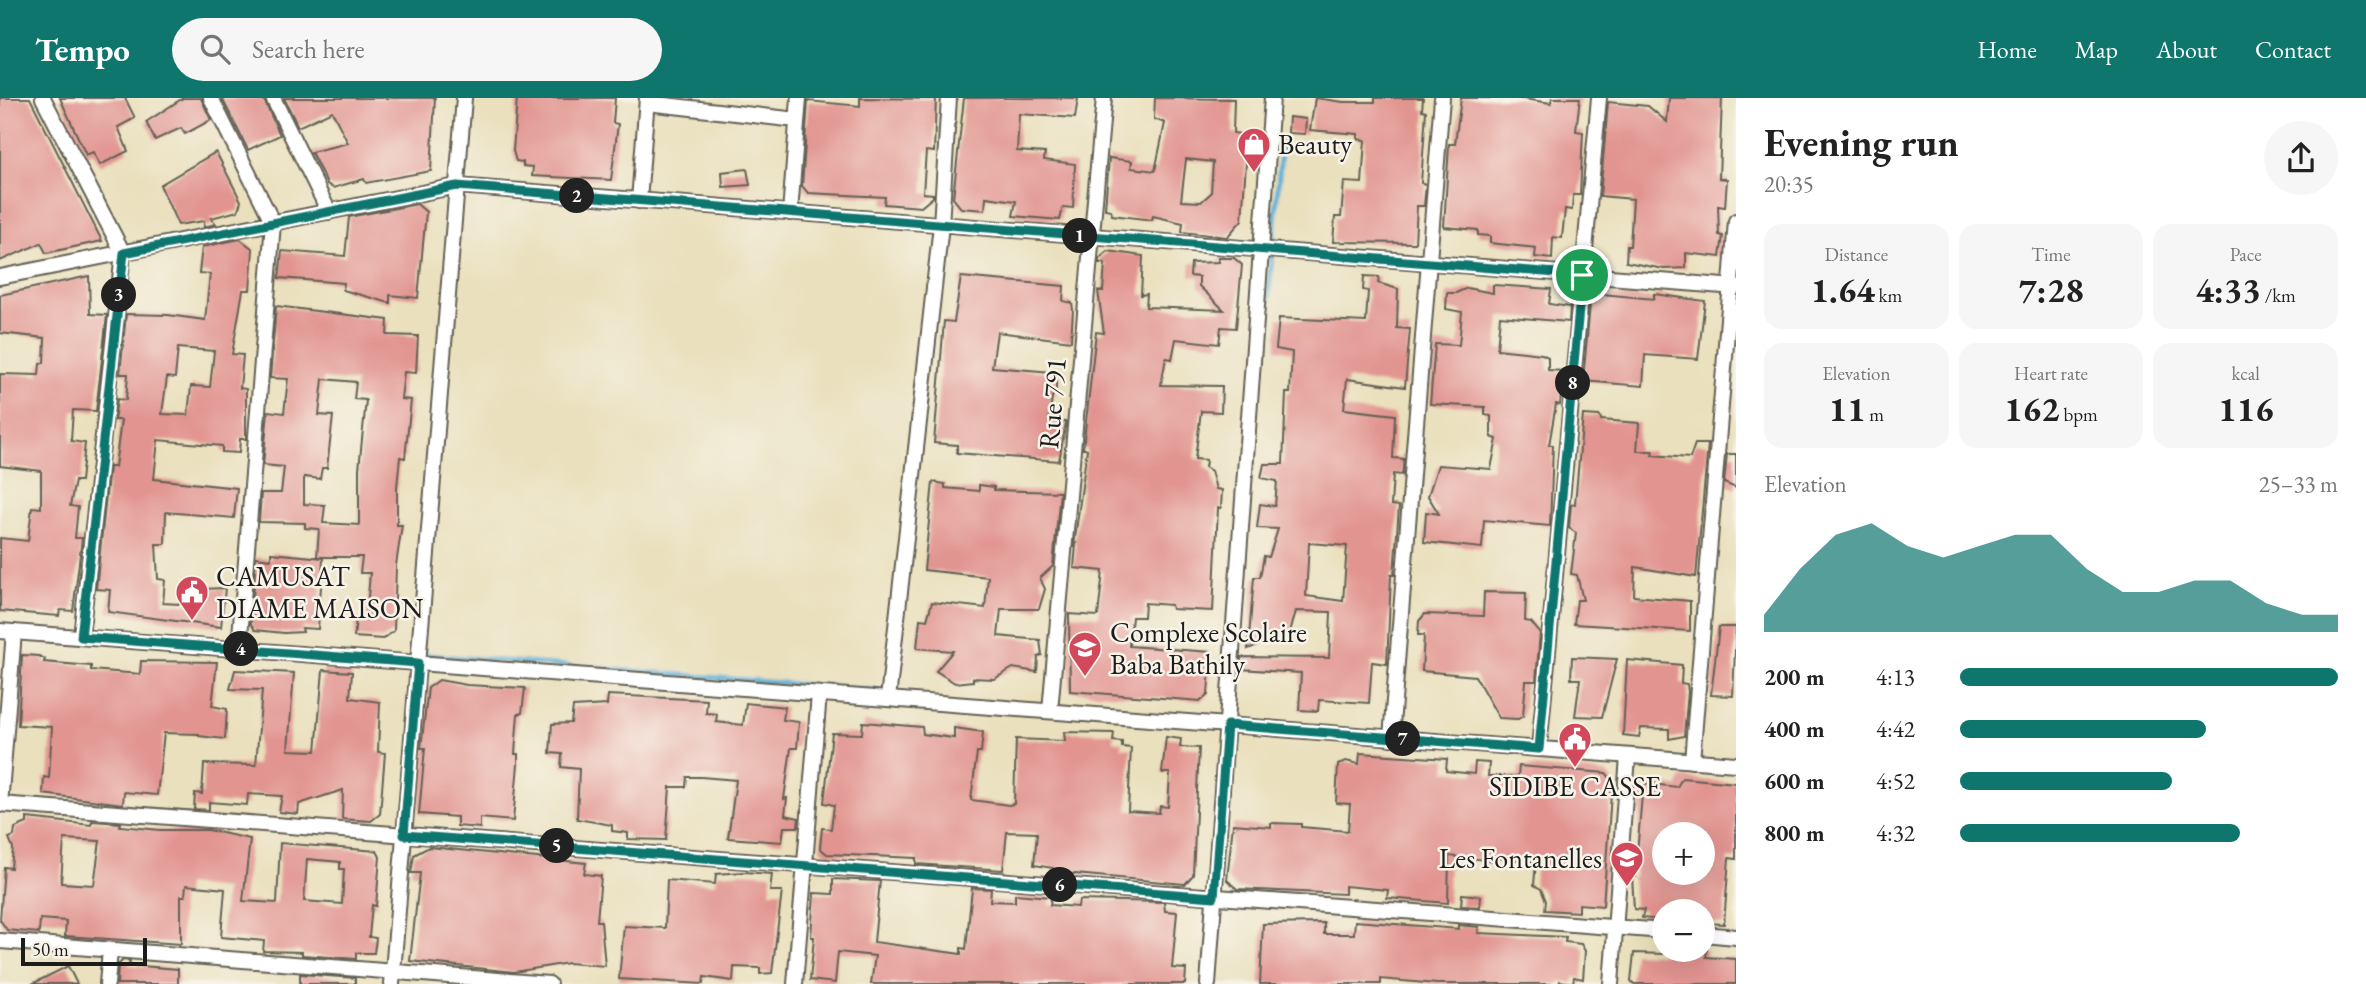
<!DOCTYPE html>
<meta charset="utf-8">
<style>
body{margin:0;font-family:"EB Garamond",serif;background:#f6f6f6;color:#222;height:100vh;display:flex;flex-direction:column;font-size:26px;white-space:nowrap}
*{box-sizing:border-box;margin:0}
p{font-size:23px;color:#767676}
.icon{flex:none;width:38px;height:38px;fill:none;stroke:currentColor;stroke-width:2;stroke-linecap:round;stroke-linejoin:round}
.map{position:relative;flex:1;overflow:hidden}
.sheet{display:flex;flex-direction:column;background:#fff;width:630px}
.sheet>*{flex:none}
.controls{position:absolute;left:1652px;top:724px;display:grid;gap:14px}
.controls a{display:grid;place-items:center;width:63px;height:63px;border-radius:50%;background:#fff;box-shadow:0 7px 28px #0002;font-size:35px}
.scale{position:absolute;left:21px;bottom:18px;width:126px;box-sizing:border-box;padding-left:7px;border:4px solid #1c1c1c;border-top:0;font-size:19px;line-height:24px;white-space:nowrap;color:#1c1c1c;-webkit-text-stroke:5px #f7f3e8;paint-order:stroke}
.pin{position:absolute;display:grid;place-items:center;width:60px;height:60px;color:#fff;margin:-30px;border:4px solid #fff;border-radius:50%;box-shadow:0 2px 7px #0007}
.km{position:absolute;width:35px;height:35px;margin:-18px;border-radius:50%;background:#222;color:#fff;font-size:19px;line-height:35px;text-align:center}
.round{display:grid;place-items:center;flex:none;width:74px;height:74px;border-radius:37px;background:#f6f6f6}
.head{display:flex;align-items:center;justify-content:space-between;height:119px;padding:0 28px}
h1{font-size:38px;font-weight:700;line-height:52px}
.figures{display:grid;grid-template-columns:repeat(3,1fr);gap:10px;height:119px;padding:7px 28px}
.figures div{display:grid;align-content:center;border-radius:18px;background:#f6f6f6;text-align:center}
.figures b{font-size:35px;font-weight:700}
.figures small{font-size:19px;font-weight:400}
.figures p{font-size:19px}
.chart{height:196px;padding:14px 28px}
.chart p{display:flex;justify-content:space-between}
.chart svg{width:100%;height:126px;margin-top:7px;fill:#0f766e;opacity:.7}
ul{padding:0 28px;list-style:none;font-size:23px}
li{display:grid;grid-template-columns:112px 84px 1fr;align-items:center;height:52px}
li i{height:18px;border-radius:9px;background:#0f766e}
header{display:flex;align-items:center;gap:42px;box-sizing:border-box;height:98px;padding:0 35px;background:#0f766e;color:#fff}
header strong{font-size:33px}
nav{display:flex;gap:38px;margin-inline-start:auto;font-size:24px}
.search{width:490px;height:63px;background:#f6f6f6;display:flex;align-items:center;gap:18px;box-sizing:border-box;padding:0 24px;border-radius:38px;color:#767676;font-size:26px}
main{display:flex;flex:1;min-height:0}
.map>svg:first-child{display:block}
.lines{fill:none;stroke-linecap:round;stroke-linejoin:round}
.stream{stroke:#5cb0d8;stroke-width:5}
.building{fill:#e29490;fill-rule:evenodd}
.street-casing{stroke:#646154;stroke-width:18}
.street{stroke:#fff;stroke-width:14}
.route-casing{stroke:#fff;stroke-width:14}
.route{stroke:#0f766e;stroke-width:9}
.labels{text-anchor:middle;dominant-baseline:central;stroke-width:5;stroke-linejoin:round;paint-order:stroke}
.poi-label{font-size:28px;fill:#1c1c1c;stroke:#f7f3e8;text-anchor:start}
.street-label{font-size:28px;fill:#1c1c1c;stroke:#f7f3e8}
</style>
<header>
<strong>Tempo</strong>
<div class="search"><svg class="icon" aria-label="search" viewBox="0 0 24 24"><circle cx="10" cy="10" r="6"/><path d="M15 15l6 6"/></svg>Search here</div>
<nav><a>Home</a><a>Map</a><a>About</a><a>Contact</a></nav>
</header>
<main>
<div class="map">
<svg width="1736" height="886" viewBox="0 0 1736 886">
<rect width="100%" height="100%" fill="#f7f3e8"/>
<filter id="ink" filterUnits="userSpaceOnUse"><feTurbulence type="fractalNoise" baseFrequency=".0143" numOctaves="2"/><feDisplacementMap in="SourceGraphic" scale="14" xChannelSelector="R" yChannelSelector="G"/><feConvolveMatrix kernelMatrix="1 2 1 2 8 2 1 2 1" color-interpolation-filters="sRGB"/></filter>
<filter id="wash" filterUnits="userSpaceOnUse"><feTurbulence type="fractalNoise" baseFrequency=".00686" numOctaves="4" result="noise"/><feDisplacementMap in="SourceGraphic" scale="28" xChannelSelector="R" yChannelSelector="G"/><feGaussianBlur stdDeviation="1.57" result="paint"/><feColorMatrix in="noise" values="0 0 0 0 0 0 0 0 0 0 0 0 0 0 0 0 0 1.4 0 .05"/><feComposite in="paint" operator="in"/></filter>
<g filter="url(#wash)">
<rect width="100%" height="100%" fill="#eae0bd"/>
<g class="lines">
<g class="stream">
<polyline points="1267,214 1282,41"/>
<polyline points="426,557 883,593"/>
</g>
</g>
<g id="blocks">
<g class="building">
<polygon points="0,0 30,0 102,143 46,155 41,145 0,163"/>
<polygon points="60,0 125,0 135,20 118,29 128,53 100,67 93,54 86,57"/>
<polygon points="183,0 201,0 211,22 185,36 181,30 155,42 146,24"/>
<polygon points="222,0 263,0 280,37 248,52"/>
<polygon points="284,0 435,0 431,73 366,85 364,81 333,90 327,86 311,54 348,45 332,13 298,29"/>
<polygon points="517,0 615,0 613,25 618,26 611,82 532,78 533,69 523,68 523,64 516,63 513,53"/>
<polygon points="860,0 936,1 934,54 926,53 923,95 933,96 933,99 921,109 884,106 885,99 808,95 802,88 808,3 860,8"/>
<polygon points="964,0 1078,0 1075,20 1019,16 1017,53 1045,55 1044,62 1075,66 1073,110 1063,109 1060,122 1013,118 1016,103 986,99 985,112 961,110 953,100"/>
<path d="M1155,0L1234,1L1233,35L1248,37L1242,122L1227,139L1182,134L1183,125L1153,118L1152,122L1112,117L1111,112L1105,111L1109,60L1132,63L1131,70L1155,73L1165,25L1154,21ZM1186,61L1213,64L1211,95L1201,104L1181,103Z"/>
<polygon points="1315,0 1343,4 1375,4 1375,0 1423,0 1422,12 1426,13 1421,85 1426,86 1424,108 1417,108 1415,145 1333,144 1335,119 1341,119 1344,84 1362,85 1365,42 1358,41 1358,36 1310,32"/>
<polygon points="1461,0 1517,0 1551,5 1552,0 1580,0 1576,33 1583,34 1580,97 1573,97 1572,112 1565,111 1562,140 1553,139 1552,161 1535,159 1536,150 1490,145 1490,138 1478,137 1478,132 1444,129 1449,46 1455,46"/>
<polygon points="1669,0 1722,0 1719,80 1727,81 1725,109 1718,108 1719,137 1723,138 1720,159 1686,155 1686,170 1664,171 1626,164 1627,148 1630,148 1633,101 1600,98 1608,4 1648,8 1667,24"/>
<polygon points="1289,19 1306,21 1305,36 1288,35"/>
<polygon points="216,54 241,103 238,113 211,120 216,126 204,129 204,123 178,127 160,87"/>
<polygon points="747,71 750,87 723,89 722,74"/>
<polygon points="417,106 426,114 418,200 390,197 390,205 343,192 344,185 279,180 282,153 345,158 349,119"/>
<path d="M240,141L253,151L250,192H243L232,256L243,257L240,290L246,291V341H240L239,355L222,354V348L158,342L154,381L237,390L234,420L166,414L165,446H156L158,481L165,482L163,505L197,507L200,491L225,490L221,529L108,514L110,492L96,491L109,369H115L121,322H114L117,301L126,302L128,276H120L126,216L168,217L205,222L210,176L199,175L202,149ZM178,250L214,253L210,289L191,288L188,317L162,316L167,279L175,280Z"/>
<polygon points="1108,153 1143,158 1141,197 1147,196 1146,209 1224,212 1199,188 1199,179 1190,178 1191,165 1219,164 1218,160 1234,160 1242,167 1236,230 1221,229 1219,246 1176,241 1172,261 1166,260 1161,287 1222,288 1221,314 1201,313 1195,361 1206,362 1205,369 1211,373 1216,391 1222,392 1221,410 1218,410 1213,513 1172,511 1171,507 1145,505 1144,519 1132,519 1129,548 1211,554 1208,597 1201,603 1070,593 1069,516 1098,518 1103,473 1074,470 1076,446 1074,448 1087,351 1083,351 1096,234 1104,235 1098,193 1103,193 1105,165 1099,165 1099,161"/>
<polygon points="89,178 90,216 107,217 96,313 73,312 71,343 85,345 81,383 75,383 70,408 78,409 75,440 82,440 73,513 60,512 59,518 0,513 0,440 28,443 32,409 41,410 41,373 0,368 0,276 39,277 40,265 44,265 45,240 0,235 0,197"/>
<path d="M1364,178L1379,179L1378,185L1398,191L1397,230L1410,231L1405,289L1347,281L1344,311L1395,317L1393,360L1404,361L1402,377L1393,376L1391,407L1399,408L1394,477H1391L1387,566L1372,564L1369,605L1319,602L1318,613L1299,612L1301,575L1240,571L1241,559L1329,560L1331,514L1296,513L1290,534L1248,551L1254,479H1260L1264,458L1269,459L1278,431L1257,430L1260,406L1275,408L1277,383L1261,380L1264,366H1283L1286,295H1290L1292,254L1276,251L1279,220L1366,224L1368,193L1363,192ZM1309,445L1347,448L1343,503L1306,498Z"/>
<polygon points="961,179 1064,188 1063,203 1072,205 1073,212 1071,243 997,234 992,269 1052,274 1056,281 1056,293 1052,299 1049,323 1066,324 1059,363 957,355 957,347 934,345 944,223 954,224"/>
<polygon points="1493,187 1551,191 1549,206 1570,209 1569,224 1500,218 1497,251 1542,256 1548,259 1548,272 1563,273 1560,307 1556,306 1549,347 1553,347 1550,428 1484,422 1482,450 1424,444 1426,414 1439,416 1428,398 1438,367 1491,371 1497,341 1491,339 1491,318 1485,317 1485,309 1430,306 1435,246 1459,247 1462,214 1446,211 1447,195 1456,195 1467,190 1493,195"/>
<polygon points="1591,195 1654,201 1654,196 1705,203 1698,261 1645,257 1643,288 1583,283"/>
<path d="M276,208L388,222L387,237L418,238L416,275L404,274L401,301L411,302L405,360L400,359L397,389V427H402L396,467L394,533L383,541L354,539L356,521L366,522L370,475H360L362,459H317L319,431L305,430V425L259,424L261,395H281L284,369L263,367L268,313L284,315L288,281L270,280ZM323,281L356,284L354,301L366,302L359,371V427L323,425L325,407L304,406V379L320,381L322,370H327L333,318L319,317Z"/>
<polygon points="1583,317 1600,318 1601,322 1639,325 1637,353 1653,353 1652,357 1690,360 1695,346 1708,346 1696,479 1635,469 1634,498 1690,503 1690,533 1574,526 1577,502 1583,502 1577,477 1571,476 1576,435 1569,430 1571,407 1575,406"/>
<polygon points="1727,356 1736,356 1736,390 1724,385"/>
<polygon points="933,384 945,386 945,390 979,393 979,387 994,389 994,392 1060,394 1053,468 1040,480 1045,491 1039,511 1001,511 998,538 1040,542 1042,557 1038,559 1037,574 1013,570 994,581 973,580 973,583 955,585 936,573 953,553 917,550 920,521 927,522 932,504 985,510 988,479 924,472"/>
<polygon points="271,455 323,460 318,531 302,530 303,534 284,535 255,532 251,526 256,459 271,461"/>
<polygon points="1484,494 1526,495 1525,523 1531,524 1540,535 1536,583 1526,583 1523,618 1518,621 1499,620 1475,578 1422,573 1424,537 1418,537 1419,523 1425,516 1483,518"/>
<polygon points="1719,529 1736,529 1733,598 1711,597"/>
<polygon points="22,557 39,558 45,561 44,564 91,568 91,572 140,576 141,563 217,564 212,608 227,611 225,641 199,638 199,636 164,635 157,697 124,694 123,706 43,696 44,679 49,680 52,629 18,627"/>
<polygon points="1572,559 1617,561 1602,619 1575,618 1580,581 1571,581"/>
<polygon points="1627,562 1682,567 1681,585 1687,586 1688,594 1684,638 1669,641 1669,631 1641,630 1639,639 1623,637"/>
<polygon points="235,572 294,575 288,652 316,653 323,572 352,574 350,600 380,604 378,654 385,655 380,716 371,723 342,721 343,692 299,706 298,716 279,714 282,698 248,696 247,707 209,704 209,712 194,711 195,695 202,696 204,666 256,667 262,592 230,591"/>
<polygon points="439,582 467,587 525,590 522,615 518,616 517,628 515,656 518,656 518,666 513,723 480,720 480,730 457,728 457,719 419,716 425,650 421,650 428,590"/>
<polygon points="608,597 707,602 706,615 717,616 716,624 743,627 746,605 785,609 783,622 799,624 797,650 791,650 784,701 787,700 785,717 799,720 798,729 784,729 782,744 728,740 736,682 701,679 687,679 686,689 670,689 666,742 628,741 628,735 612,733 612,727 577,721 579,671 561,669 562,656 550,655 552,626 571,625 573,609 607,607"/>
<polygon points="863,624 922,629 923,636 954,640 954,630 983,634 981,654 977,654 971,702 1009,707 1014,706 1016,641 1065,643 1064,634 1114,635 1113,643 1122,644 1122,649 1131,650 1128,713 1159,715 1160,708 1168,709 1170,675 1162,675 1166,639 1181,641 1180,649 1199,650 1193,777 1185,786 1053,774 1053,770 1034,767 1037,735 1007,734 1003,772 916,766 916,760 827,756 820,750 822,730 831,731 834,707 824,705 832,635 862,636"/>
<polygon points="1360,655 1447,661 1446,673 1474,676 1475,664 1489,665 1488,678 1518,678 1519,668 1606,675 1612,682 1603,808 1579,806 1579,814 1545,812 1546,803 1541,791 1534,787 1536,764 1498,760 1497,763 1449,758 1448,805 1387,800 1388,792 1345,788 1345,796 1237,791 1227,782 1233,726 1271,729 1271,725 1301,726 1301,729 1348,733 1350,706 1336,705 1338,667 1346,663 1359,666"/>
<path d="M1682,680L1736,685V761L1729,760L1724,826L1703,825V814H1662L1661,822L1642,820L1644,812L1634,811L1632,779H1635L1643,685L1677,689ZM1664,737H1703V775H1664Z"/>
<path d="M27,720L91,727L92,723L121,725L120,728L160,732H208L250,741L243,803L277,805L280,745L377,753L380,759L376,808L372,807L369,839L376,840L374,855H356V861L302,857V854L263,853L264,843L221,839L225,791L186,787L185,798H181V846L65,838L66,823L40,821L39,835L7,832L0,822L4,769L11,770L13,750L9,740L14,738L15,730L27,725ZM64,741L100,743L94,787L61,785ZM307,761L340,764V771H344L342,806L304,803Z"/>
<polygon points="429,749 586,765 584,776 601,778 597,823 601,823 605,868 568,865 514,874 410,863 420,775 411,775 414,757"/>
<polygon points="744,774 772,776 770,793 782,793 772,875 760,876 760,870 734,869 733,883 704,879 703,886 619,881 624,828 665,830 667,782 715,786 716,776"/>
<polygon points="833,781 880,783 874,844 961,856 961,850 966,851 972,790 991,791 990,803 1015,804 1015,796 1051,799 1050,807 1078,809 1079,802 1164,804 1165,813 1177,814 1172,870 1186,871 1185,886 871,886 875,858 838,854 835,885 810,882 814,839 811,839 814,795 833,796"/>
<polygon points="1462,796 1481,798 1480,809 1461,808"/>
<polygon points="1355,823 1459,831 1459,827 1479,829 1478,835 1566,839 1565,844 1581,846 1585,853 1583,881 1574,879 1573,885 1560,883 1559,886 1437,886 1381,881 1381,886 1260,886 1263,826 1324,825 1324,836 1354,836"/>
<polygon points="1663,852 1707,852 1706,859 1736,861 1736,886 1634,886 1631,883 1634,855 1663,856"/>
<polygon points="123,862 130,863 129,867 178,871 178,886 117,886 118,867"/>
<polygon points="68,868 77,886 32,886"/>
<polygon points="300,876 355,880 355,886 300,886"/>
</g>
</g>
</g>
<g filter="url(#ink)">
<use href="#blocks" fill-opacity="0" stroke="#646154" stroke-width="2"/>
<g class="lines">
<defs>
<g id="street">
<polyline points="43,0 123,155 81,539"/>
<polyline points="211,0 273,125 239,551"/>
<polyline points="273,0 329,114"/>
<polyline points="647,5 797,22"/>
<polyline points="639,103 647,0"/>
<polyline points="790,115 799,0"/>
<polyline points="0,179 457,88 1736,189"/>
<polyline points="0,533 1736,666"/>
<polyline points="888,601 941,127 949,0"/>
<polyline points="1050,613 1104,0"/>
<polyline points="1391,640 1442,0"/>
<polyline points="1539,651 1599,0"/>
<polyline points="1692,663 1736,123"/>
<polyline points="0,706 1664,833"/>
<polyline points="0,707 14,534"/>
<polyline points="1703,836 1736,839"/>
<polyline points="0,843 549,886"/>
<polyline points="107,886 110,852"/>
<polyline points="392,886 464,0"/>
<polyline points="795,886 819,596"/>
<polyline points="1208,886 1272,0"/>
<polyline points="1611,886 1628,658"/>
</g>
</defs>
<use href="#street" class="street-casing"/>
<use href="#street" class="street"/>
</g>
</g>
<g class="lines" filter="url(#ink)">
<defs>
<polygon id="route" points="457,88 1582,177 1539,651 1227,627 1214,799 404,737 418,565 81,539 124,155"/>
</defs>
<use href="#route" class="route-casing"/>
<use href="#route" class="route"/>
</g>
<defs>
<symbol id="shop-pin" viewBox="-11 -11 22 30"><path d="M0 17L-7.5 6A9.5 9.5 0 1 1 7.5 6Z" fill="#d1495b" stroke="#f7f3e8"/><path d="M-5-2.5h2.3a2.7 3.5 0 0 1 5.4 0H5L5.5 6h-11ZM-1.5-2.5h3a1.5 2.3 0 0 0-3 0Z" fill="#fff"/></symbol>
<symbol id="civic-pin" viewBox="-11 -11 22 30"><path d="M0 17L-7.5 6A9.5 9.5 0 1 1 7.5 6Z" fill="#d1495b" stroke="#f7f3e8"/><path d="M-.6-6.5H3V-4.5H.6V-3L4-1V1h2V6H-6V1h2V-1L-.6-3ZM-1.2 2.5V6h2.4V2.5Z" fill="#fff"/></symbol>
<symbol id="school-pin" viewBox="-11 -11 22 30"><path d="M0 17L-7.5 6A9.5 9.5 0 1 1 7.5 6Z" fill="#d1495b" stroke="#f7f3e8"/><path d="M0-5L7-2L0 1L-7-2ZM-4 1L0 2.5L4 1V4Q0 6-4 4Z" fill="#fff"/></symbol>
</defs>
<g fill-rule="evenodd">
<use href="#shop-pin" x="1235" y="27" width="38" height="52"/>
<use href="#civic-pin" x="173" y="475" width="38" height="52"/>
<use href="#school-pin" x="1066" y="531" width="38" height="52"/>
<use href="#civic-pin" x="1556" y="622" width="38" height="52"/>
<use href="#school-pin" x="1608" y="741" width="38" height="52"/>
</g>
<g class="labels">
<g class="poi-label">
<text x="1278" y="46">Beauty</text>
<text x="216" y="478">CAMUSAT<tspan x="216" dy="32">DIAME MAISON</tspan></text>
<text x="1110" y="534">Complexe Scolaire<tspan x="1110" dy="32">Baba Bathily</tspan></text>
<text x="1575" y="688" text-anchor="middle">SIDIBE CASSE</text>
<text x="1602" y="760" text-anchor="end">Les Fontanelles</text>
</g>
<g class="street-label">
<text transform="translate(1052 305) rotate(-85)">Rue 791</text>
</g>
</g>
</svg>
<div class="controls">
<a>+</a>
<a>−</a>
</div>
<div class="scale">50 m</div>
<div class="pin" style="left:1582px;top:177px;background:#1e9e55"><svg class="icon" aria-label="arrive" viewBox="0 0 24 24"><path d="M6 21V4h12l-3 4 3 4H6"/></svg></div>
<b class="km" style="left:1080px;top:138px">1</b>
<b class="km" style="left:577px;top:98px">2</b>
<b class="km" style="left:119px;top:197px">3</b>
<b class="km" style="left:241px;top:551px">4</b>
<b class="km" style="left:557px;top:748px">5</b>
<b class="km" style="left:1060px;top:787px">6</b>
<b class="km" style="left:1403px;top:641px">7</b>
<b class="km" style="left:1573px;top:285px">8</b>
</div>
<section class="sheet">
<div class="head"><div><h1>Evening run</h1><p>20:35</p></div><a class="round"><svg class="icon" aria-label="share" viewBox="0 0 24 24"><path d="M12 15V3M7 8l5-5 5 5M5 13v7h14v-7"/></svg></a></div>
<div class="figures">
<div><p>Distance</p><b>1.64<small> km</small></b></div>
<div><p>Time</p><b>7:28</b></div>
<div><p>Pace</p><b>4:33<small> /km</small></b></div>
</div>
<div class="figures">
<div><p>Elevation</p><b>11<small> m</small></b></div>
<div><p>Heart rate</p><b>162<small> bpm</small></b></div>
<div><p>kcal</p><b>116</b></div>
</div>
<div class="chart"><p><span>Elevation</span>25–33 m</p>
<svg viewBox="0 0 160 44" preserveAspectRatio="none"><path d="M0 44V38L10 22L20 10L30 6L40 14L50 18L60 14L70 10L80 10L90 22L100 30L110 30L120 26L130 26L140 34L150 38L160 38V44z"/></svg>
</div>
<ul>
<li><b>200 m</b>4:13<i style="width:100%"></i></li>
<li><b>400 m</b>4:42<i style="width:65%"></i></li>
<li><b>600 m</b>4:52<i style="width:56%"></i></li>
<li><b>800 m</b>4:32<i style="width:74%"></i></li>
</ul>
</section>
</main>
